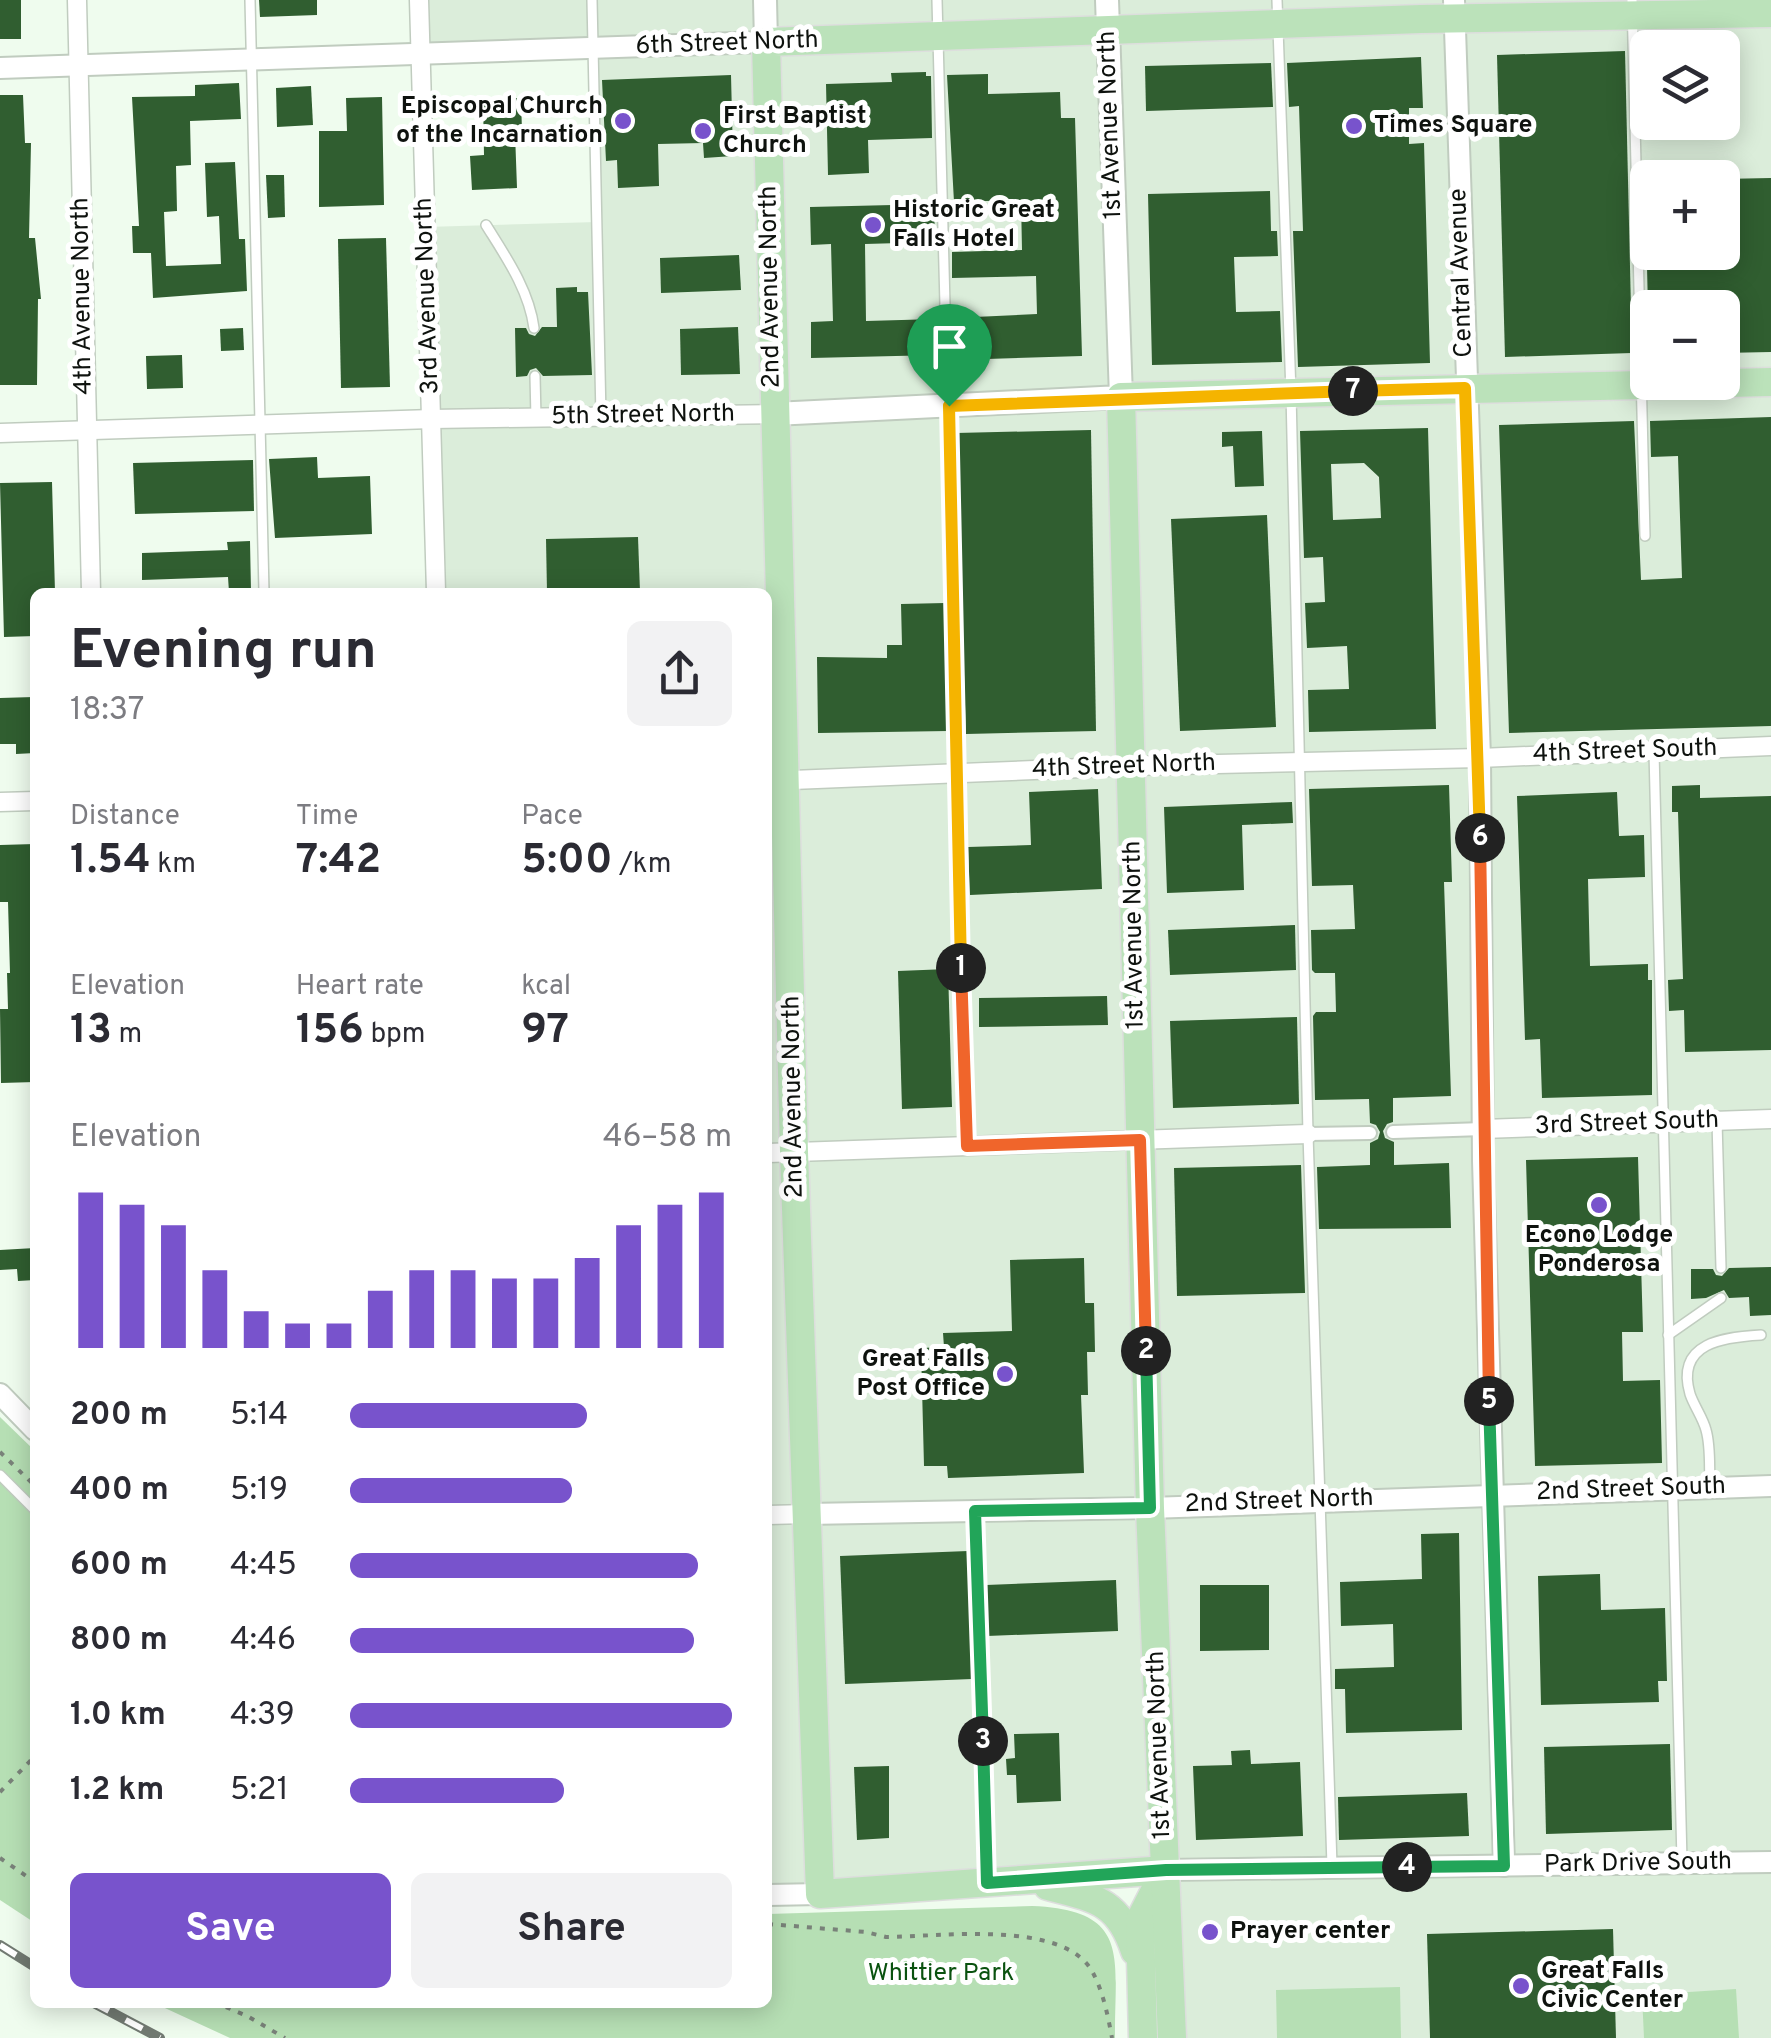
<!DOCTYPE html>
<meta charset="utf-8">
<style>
body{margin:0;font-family:Overpass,sans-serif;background:#f2f2f3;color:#2b2b33;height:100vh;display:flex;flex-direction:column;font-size:38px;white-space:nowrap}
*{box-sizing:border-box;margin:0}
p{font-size:32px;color:#7c7c81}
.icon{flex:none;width:55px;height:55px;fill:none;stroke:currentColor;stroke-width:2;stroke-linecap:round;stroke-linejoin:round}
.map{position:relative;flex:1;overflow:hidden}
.sheet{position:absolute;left:30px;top:588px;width:742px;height:1420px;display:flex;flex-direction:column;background:#fff;border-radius:15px;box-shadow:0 5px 25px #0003}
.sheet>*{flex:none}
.tools{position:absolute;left:1630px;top:30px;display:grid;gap:20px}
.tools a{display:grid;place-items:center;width:110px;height:110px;border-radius:15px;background:#fff;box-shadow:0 5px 25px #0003;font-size:50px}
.pin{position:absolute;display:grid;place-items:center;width:85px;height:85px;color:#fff;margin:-102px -42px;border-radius:50% 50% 50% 0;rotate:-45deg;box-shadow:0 0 10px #0007}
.pin .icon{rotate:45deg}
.km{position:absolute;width:50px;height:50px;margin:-25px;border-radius:50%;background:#222;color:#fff;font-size:28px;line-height:50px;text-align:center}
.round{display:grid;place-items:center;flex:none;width:105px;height:105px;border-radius:15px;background:#f2f2f3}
.head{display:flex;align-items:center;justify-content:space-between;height:170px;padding:0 40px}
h1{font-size:55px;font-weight:700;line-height:75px}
.stats{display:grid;grid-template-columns:repeat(3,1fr);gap:15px;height:170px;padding:10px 40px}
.stats div{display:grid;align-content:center}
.stats b{font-size:42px;font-weight:700}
.stats small{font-size:28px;font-weight:400}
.stats p{font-size:28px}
.chart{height:280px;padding:20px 40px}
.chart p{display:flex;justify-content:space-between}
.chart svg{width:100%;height:180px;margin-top:10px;stroke:#7853cc;stroke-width:6}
.action{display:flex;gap:20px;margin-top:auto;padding:20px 40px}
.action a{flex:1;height:115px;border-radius:15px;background:#7853cc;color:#fff;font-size:40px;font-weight:700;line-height:115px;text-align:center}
.action a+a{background:#f2f2f3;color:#2b2b33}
ul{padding:0 40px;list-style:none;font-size:32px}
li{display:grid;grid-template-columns:160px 120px 1fr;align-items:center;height:75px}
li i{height:25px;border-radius:12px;background:#7853cc}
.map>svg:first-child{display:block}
.built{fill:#dbedda;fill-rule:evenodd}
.green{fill:#b6dfb4}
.building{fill:#305e30;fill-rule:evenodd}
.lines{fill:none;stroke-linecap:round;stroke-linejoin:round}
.service-casing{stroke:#c0ccbf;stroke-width:12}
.pedestrian-casing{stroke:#c0ccbf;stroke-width:16}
.minor-casing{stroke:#c0ccbf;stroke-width:21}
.tertiary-casing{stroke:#c0ccbf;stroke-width:24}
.secondary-casing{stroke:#c0ccbf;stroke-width:26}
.primary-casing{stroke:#dddedd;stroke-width:31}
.path{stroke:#798279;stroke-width:4;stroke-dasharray:5 8;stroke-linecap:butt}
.service{stroke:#fff;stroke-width:9}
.pedestrian{stroke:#fff;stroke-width:12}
.minor{stroke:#fff;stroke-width:18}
.tertiary{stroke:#fff;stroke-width:20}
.secondary{stroke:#fff;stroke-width:22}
.primary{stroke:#bbe2ba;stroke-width:28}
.rail-casing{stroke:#727a72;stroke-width:10}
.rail{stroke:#fff;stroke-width:6;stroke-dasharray:19;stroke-linecap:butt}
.split-1-casing{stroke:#fff;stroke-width:20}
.split-2-casing{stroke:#fff;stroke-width:20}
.split-3-casing{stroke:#fff;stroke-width:20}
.split-4-casing{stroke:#fff;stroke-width:20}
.split-5-casing{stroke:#fff;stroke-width:20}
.split-6-casing{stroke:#fff;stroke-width:20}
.split-7-casing{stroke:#fff;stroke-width:20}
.split-8-casing{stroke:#fff;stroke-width:20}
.split-1{stroke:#f5b400;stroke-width:12}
.split-2{stroke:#f0652b;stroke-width:12}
.split-3{stroke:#22a559;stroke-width:12}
.split-4{stroke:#22a559;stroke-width:12}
.split-5{stroke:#22a559;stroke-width:12}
.split-6{stroke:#f0652b;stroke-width:12}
.split-7{stroke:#f5b400;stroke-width:12}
.split-8{stroke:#f5b400;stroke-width:12}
.poi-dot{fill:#7853cc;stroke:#fff;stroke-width:4}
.labels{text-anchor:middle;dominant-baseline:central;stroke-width:10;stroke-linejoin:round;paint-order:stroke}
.street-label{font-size:25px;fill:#0e120e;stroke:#fff}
.poi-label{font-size:25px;font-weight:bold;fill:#0e120e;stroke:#fff;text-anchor:start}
.park-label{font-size:25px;fill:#0a520f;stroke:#fff}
</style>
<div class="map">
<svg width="1771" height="2038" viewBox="0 0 1771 2038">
<rect width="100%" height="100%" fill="#effcee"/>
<path class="built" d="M419,0H1771V2038H1172L1165,1870L768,1895V592H436L426,227L597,222L593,49L421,55ZM1648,48H1722V122H1648ZM1648,178H1722V252H1648ZM1648,308H1722V382H1648Z"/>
<g class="green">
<polygon points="0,1417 35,1451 35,1923 0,1900"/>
<path d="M1032,1906C1133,1910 1114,1959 1115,2038H230L154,2003L768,2002V1914Z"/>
<polygon points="1400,1987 1401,2038 1277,2038 1276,1990"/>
<polygon points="1736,1989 1739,2038 1644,2038 1642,1995"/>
</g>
<g class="building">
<rect x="0" y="0" width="21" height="39"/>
<polygon points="259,0 317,0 317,15 260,17"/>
<polygon points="1625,51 1632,353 1505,357 1497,55"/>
<polygon points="1421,57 1423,108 1409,108 1409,144 1424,143 1430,363 1298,367 1293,231 1303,231 1299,106 1289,107 1287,63"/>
<polygon points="1271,63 1273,107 1146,111 1145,66"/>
<polygon points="926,72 926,76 931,76 932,138 868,140 869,173 828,175 826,84 892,82 891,73"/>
<polygon points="988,74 988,94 1060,92 1061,118 1075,118 1082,356 955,360 953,318 1037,314 1036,276 952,278 952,252 1022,250 1021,200 954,202 947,75"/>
<polygon points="731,75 733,156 704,158 703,143 658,144 659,186 618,188 617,160 606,161 602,80"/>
<polygon points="239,83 241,119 190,121 191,165 176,166 177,211 164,212 166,266 221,264 219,216 207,217 205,163 235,162 239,239 245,239 247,291 153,298 151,253 133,253 132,226 139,226 132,97 195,96 195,85"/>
<polygon points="311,86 313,125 277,127 276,88"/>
<polygon points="0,95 23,95 25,143 31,143 29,238 35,238 41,299 38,299 37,385 0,385"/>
<polygon points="382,97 384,205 319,207 319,131 347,131 346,98"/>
<polygon points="521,98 522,132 515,133 517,188 472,190 470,156 484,155 483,99"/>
<polygon points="266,175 284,175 285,217 268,218"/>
<polygon points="1771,178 1771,352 1722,353 1722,308 1648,308 1646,225 1648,252 1722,252 1722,179"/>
<polygon points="1270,191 1271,231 1277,231 1278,256 1234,257 1236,312 1280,311 1282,362 1152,365 1148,194"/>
<polygon points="934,204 935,242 865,244 866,321 937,319 938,355 811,358 811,322 833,321 831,244 811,245 810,207"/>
<polygon points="386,238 390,387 341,388 338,239"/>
<polygon points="739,255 741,290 661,293 660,258"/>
<polygon points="577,287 577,292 588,292 592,375 543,376 536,368 530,370 527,376 516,377 515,328 526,328 529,334 535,336 542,327 557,327 556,288"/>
<polygon points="738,327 740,374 681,375 680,329"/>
<polygon points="243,328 244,350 221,351 220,329"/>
<polygon points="182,355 183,388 147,389 146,356"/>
<polygon points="1771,417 1771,726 1509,733 1499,425 1634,421 1641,580 1682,578 1678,456 1651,457 1650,421"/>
<path d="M1428,428L1436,729L1309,732L1308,690L1349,689L1347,646L1307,648L1305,603L1325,602L1323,557L1304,558L1300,431ZM1364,463L1379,477L1381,518L1333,520L1331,464Z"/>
<polygon points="1091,430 1096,731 966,734 956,433"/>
<polygon points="1262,431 1264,486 1235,487 1233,446 1222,447 1222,432"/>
<polygon points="317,457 318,478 370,476 372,534 275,538 269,459"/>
<polygon points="253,460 254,511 135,514 133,463"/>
<polygon points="52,482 55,592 35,592 35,636 4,637 0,483"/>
<polygon points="1267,515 1276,727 1180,731 1171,519"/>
<polygon points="638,537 640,592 547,592 546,539"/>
<polygon points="250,541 251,592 229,592 228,577 142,580 142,553 228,550 227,542"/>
<polygon points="945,603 948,731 818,733 817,657 887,658 887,645 902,645 901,604"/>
<polygon points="34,697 35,753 16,754 16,744 0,744 0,698"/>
<polygon points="1449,785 1452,882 1444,882 1451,1096 1393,1098 1393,1122 1387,1124 1383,1131 1385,1138 1394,1142 1394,1165 1449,1163 1451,1228 1319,1229 1317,1167 1370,1165 1370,1143 1378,1139 1380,1132 1376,1125 1370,1123 1369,1099 1315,1100 1313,1016 1316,1012 1336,1012 1335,973 1315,973 1312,970 1311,930 1355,929 1353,885 1312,886 1309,789"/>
<polygon points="1700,785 1700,798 1771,796 1771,1050 1685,1052 1684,1010 1669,1011 1668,980 1683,979 1678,812 1672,812 1672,786"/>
<polygon points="1098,789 1102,889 970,895 968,847 1031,845 1029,792"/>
<polygon points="1617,792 1619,836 1644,835 1645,877 1588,879 1590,966 1648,964 1648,980 1652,980 1652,1095 1542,1098 1540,1039 1525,1040 1517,796"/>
<polygon points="1292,802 1293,823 1242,825 1244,890 1167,893 1164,807"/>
<polygon points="35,844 35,1082 1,1083 0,1009 8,1009 7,973 10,973 8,902 0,902 0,845"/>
<polygon points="1295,925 1296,970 1170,975 1168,930"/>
<polygon points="948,969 952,1107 902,1109 898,971"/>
<polygon points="1107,996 1108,1025 979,1027 979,998"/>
<polygon points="1297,1017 1299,1104 1173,1108 1170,1021"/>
<polygon points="1638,1157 1643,1332 1622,1332 1623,1381 1660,1380 1662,1463 1535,1466 1526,1160"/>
<polygon points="1301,1165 1305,1293 1177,1296 1174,1168"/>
<polygon points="35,1248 35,1280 18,1281 17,1269 0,1270 0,1250"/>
<polygon points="1084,1258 1085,1303 1094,1303 1095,1352 1087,1352 1088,1395 1081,1395 1084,1473 948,1478 947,1466 924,1466 921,1348 944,1347 943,1333 1012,1331 1010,1260"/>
<polygon points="1771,1267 1771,1315 1750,1316 1749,1297 1729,1298 1724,1290 1706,1298 1691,1299 1691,1269 1713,1269 1716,1275 1722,1276 1729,1268"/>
<polygon points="1459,1533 1462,1730 1346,1733 1345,1689 1335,1689 1335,1669 1394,1667 1393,1624 1341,1626 1340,1582 1422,1579 1421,1534"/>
<polygon points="968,1551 972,1679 845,1684 840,1556"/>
<polygon points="1600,1574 1601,1610 1665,1608 1667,1681 1658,1681 1659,1702 1541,1705 1538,1576"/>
<polygon points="1116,1580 1118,1631 987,1636 986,1585"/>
<polygon points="1200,1585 1269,1585 1269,1650 1200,1651"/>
<polygon points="1059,1733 1061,1801 1017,1803 1016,1775 1007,1775 1006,1759 1015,1758 1014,1734"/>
<polygon points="1670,1744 1672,1830 1546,1834 1544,1747"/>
<polygon points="1250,1750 1251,1764 1300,1762 1303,1836 1196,1840 1193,1766 1232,1765 1231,1751"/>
<polygon points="889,1766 889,1838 857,1840 854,1767"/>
<polygon points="1467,1793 1469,1836 1339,1840 1338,1797"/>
<polygon points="1613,1929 1616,2038 1430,2038 1427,1934"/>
</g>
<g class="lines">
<defs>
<g id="service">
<polyline points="250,0 264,592"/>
<polyline points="592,0 601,417"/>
<polyline points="937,0 967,1146"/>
<polyline points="1277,0 1291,393 1308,1134 1332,1866"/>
<polyline points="1632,0 1645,536"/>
<path d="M486,225C506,257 529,290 534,328"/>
<polyline points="535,376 536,418"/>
<polyline points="1654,752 1682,1861"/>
<polyline points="1717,1121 1721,1268"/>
<polyline points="1668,1335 1721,1298"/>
<polyline points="0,1475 35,1510"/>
<path d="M1710,1486C1709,1468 1711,1447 1706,1430C1703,1418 1694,1406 1690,1394C1675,1342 1725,1337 1761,1335"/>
<polyline points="975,1511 987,1880"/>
</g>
<g id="pedestrian">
<polyline points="1393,1132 1483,1129"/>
<polyline points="1308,1134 1370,1133"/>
</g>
<g id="minor">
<polyline points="77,0 91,592"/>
<polyline points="419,0 436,592"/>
<polyline points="0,433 432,419 774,414"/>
<polyline points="768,781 1130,766 1480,758 1771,746"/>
<polyline points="0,802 35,801"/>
<polyline points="1483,1129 1771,1119"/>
<polyline points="768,1153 1308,1134"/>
<polyline points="768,1515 807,1514"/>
</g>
<g id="tertiary">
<polyline points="1454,0 1480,758 1483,1161 1504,1866"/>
<polyline points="0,68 766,42"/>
<polyline points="0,1394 35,1430"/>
<polyline points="807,1514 1150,1508 1771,1486"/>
<polyline points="1166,1870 1771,1862"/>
<polyline points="768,1895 820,1894"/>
</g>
<g id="secondary">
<polyline points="765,0 766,42"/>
<polyline points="774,414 1121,397 1107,0"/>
</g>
<g id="primary">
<polyline points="1166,1870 820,1894 794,1152 766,42 1421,19 1771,13"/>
<path d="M1048,1886C1095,1898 1119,1901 1135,1951"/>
<polyline points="1143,2038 1140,1920 1163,1875"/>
<polyline points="1172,2038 1150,1508 1121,397 1771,382"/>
</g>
</defs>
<use href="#service" class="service-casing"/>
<use href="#pedestrian" class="pedestrian-casing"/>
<use href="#minor" class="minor-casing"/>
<use href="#tertiary" class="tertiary-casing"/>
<use href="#secondary" class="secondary-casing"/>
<use href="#primary" class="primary-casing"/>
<g class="path">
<polyline points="0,1452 35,1486"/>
<polyline points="0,1792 35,1756"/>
<polyline points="0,1858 35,1882"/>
<path d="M768,1924L866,1932L886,1937C938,1937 1062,1919 1092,1971C1103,1991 1108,2016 1112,2038"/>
<polyline points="214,2002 247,2016 285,2038"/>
</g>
<use href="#service" class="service"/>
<use href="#pedestrian" class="pedestrian"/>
<use href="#minor" class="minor"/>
<use href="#tertiary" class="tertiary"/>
<use href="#secondary" class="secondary"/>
<use href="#primary" class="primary"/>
<defs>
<g id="rail">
<polyline points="0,1945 35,1967"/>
<polyline points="92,2002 160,2038"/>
</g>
</defs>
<use href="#rail" class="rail-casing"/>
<use href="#rail" class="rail"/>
</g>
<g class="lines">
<defs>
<polyline id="split-1" points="949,406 961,968"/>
<polyline id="split-2" points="961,968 967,1146 1140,1140 1146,1351"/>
<polyline id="split-3" points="983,1741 975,1511 1150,1508 1146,1351"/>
<polyline id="split-4" points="983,1741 987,1883 1166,1870 1407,1867"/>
<polyline id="split-5" points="1407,1867 1504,1866 1489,1401"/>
<polyline id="split-6" points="1480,838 1489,1401"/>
<polyline id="split-7" points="1353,391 1465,388 1480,838"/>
<polyline id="split-8" points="949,406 1353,391"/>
</defs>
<use href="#split-1" class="split-1-casing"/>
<use href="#split-2" class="split-2-casing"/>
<use href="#split-3" class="split-3-casing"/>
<use href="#split-4" class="split-4-casing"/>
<use href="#split-5" class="split-5-casing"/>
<use href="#split-6" class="split-6-casing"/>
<use href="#split-7" class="split-7-casing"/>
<use href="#split-8" class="split-8-casing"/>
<use href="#split-1" class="split-1"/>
<use href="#split-2" class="split-2"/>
<use href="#split-3" class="split-3"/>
<use href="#split-4" class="split-4"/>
<use href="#split-5" class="split-5"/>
<use href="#split-6" class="split-6"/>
<use href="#split-7" class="split-7"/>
<use href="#split-8" class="split-8"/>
</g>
<g class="poi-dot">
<circle cx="623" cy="121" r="10"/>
<circle cx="1354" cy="126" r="10"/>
<circle cx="703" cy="131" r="10"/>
<circle cx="873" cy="225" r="10"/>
<circle cx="1599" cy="1205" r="10"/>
<circle cx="1005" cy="1374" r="10"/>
<circle cx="1210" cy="1932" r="10"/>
<circle cx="1521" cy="1986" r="10"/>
</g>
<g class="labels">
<g class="street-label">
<text transform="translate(727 44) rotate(-2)">6th Street North</text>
<text transform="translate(1111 125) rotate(-92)">1st Avenue North</text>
<text transform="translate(1462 273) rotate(-92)">Central Avenue</text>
<text transform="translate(771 287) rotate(-91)">2nd Avenue North</text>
<text transform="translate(83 296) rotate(-91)">4th Avenue North</text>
<text transform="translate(428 296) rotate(-92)">3rd Avenue North</text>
<text transform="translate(643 416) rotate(-1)">5th Street North</text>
<text transform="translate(1625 752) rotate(-2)">4th Street South</text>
<text transform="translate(1124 767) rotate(-2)">4th Street North</text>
<text transform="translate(1135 935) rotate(-91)">1st Avenue North</text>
<text transform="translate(794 1097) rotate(-91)">2nd Avenue North</text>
<text transform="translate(1627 1124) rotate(-2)">3rd Street South</text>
<text transform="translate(1631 1490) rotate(-2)">2nd Street South</text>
<text transform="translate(1279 1502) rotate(-2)">2nd Street North</text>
<text transform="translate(1160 1745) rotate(-92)">1st Avenue North</text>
<text transform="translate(1638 1864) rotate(-1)">Park Drive South</text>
</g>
<g class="poi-label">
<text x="603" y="107" text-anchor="end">Episcopal Church<tspan x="603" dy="29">of the Incarnation</tspan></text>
<text x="723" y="117">First Baptist<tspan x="723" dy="29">Church</tspan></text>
<text x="1374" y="126">Times Square</text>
<text x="893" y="211">Historic Great<tspan x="893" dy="29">Falls Hotel</tspan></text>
<text x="1599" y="1236" text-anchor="middle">Econo Lodge<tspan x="1599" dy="29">Ponderosa</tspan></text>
<text x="985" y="1360" text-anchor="end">Great Falls<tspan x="985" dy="29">Post Office</tspan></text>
<text x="1230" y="1932">Prayer center</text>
<text x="1541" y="1972">Great Falls<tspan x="1541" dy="29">Civic Center</tspan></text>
</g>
<g class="park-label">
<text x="941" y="1974">Whittier Park</text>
</g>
</g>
</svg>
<div class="tools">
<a><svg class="icon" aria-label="layers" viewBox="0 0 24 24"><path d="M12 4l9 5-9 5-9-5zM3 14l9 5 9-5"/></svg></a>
<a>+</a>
<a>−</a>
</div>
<div class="pin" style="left:949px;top:406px;background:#1e9e55"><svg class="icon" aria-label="arrive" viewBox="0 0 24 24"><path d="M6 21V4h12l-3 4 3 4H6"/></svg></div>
<b class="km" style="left:961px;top:968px">1</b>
<b class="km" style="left:1146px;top:1351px">2</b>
<b class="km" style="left:983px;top:1741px">3</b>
<b class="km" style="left:1407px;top:1867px">4</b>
<b class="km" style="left:1489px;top:1401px">5</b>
<b class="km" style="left:1480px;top:838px">6</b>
<b class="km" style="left:1353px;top:391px">7</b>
<section class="sheet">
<div class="head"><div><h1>Evening run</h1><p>18:37</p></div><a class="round"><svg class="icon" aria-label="share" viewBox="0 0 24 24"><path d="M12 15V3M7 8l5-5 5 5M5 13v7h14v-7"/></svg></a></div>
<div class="stats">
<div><p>Distance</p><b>1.54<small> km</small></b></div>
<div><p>Time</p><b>7:42</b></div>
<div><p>Pace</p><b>5:00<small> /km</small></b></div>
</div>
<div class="stats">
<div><p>Elevation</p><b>13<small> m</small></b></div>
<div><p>Heart rate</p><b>156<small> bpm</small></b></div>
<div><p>kcal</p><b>97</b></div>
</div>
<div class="chart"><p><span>Elevation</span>46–58 m</p>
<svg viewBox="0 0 160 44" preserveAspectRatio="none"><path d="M5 44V6M15 44V9M25 44V14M35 44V25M45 44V35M55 44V38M65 44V38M75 44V30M85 44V25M95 44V25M105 44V27M115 44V27M125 44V22M135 44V14M145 44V9M155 44V6"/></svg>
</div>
<ul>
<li><b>200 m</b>5:14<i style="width:62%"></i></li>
<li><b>400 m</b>5:19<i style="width:58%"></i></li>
<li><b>600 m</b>4:45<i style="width:91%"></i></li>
<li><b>800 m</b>4:46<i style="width:90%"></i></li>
<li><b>1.0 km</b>4:39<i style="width:100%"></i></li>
<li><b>1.2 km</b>5:21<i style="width:56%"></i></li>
</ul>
<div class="action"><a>Save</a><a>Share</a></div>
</section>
</div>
